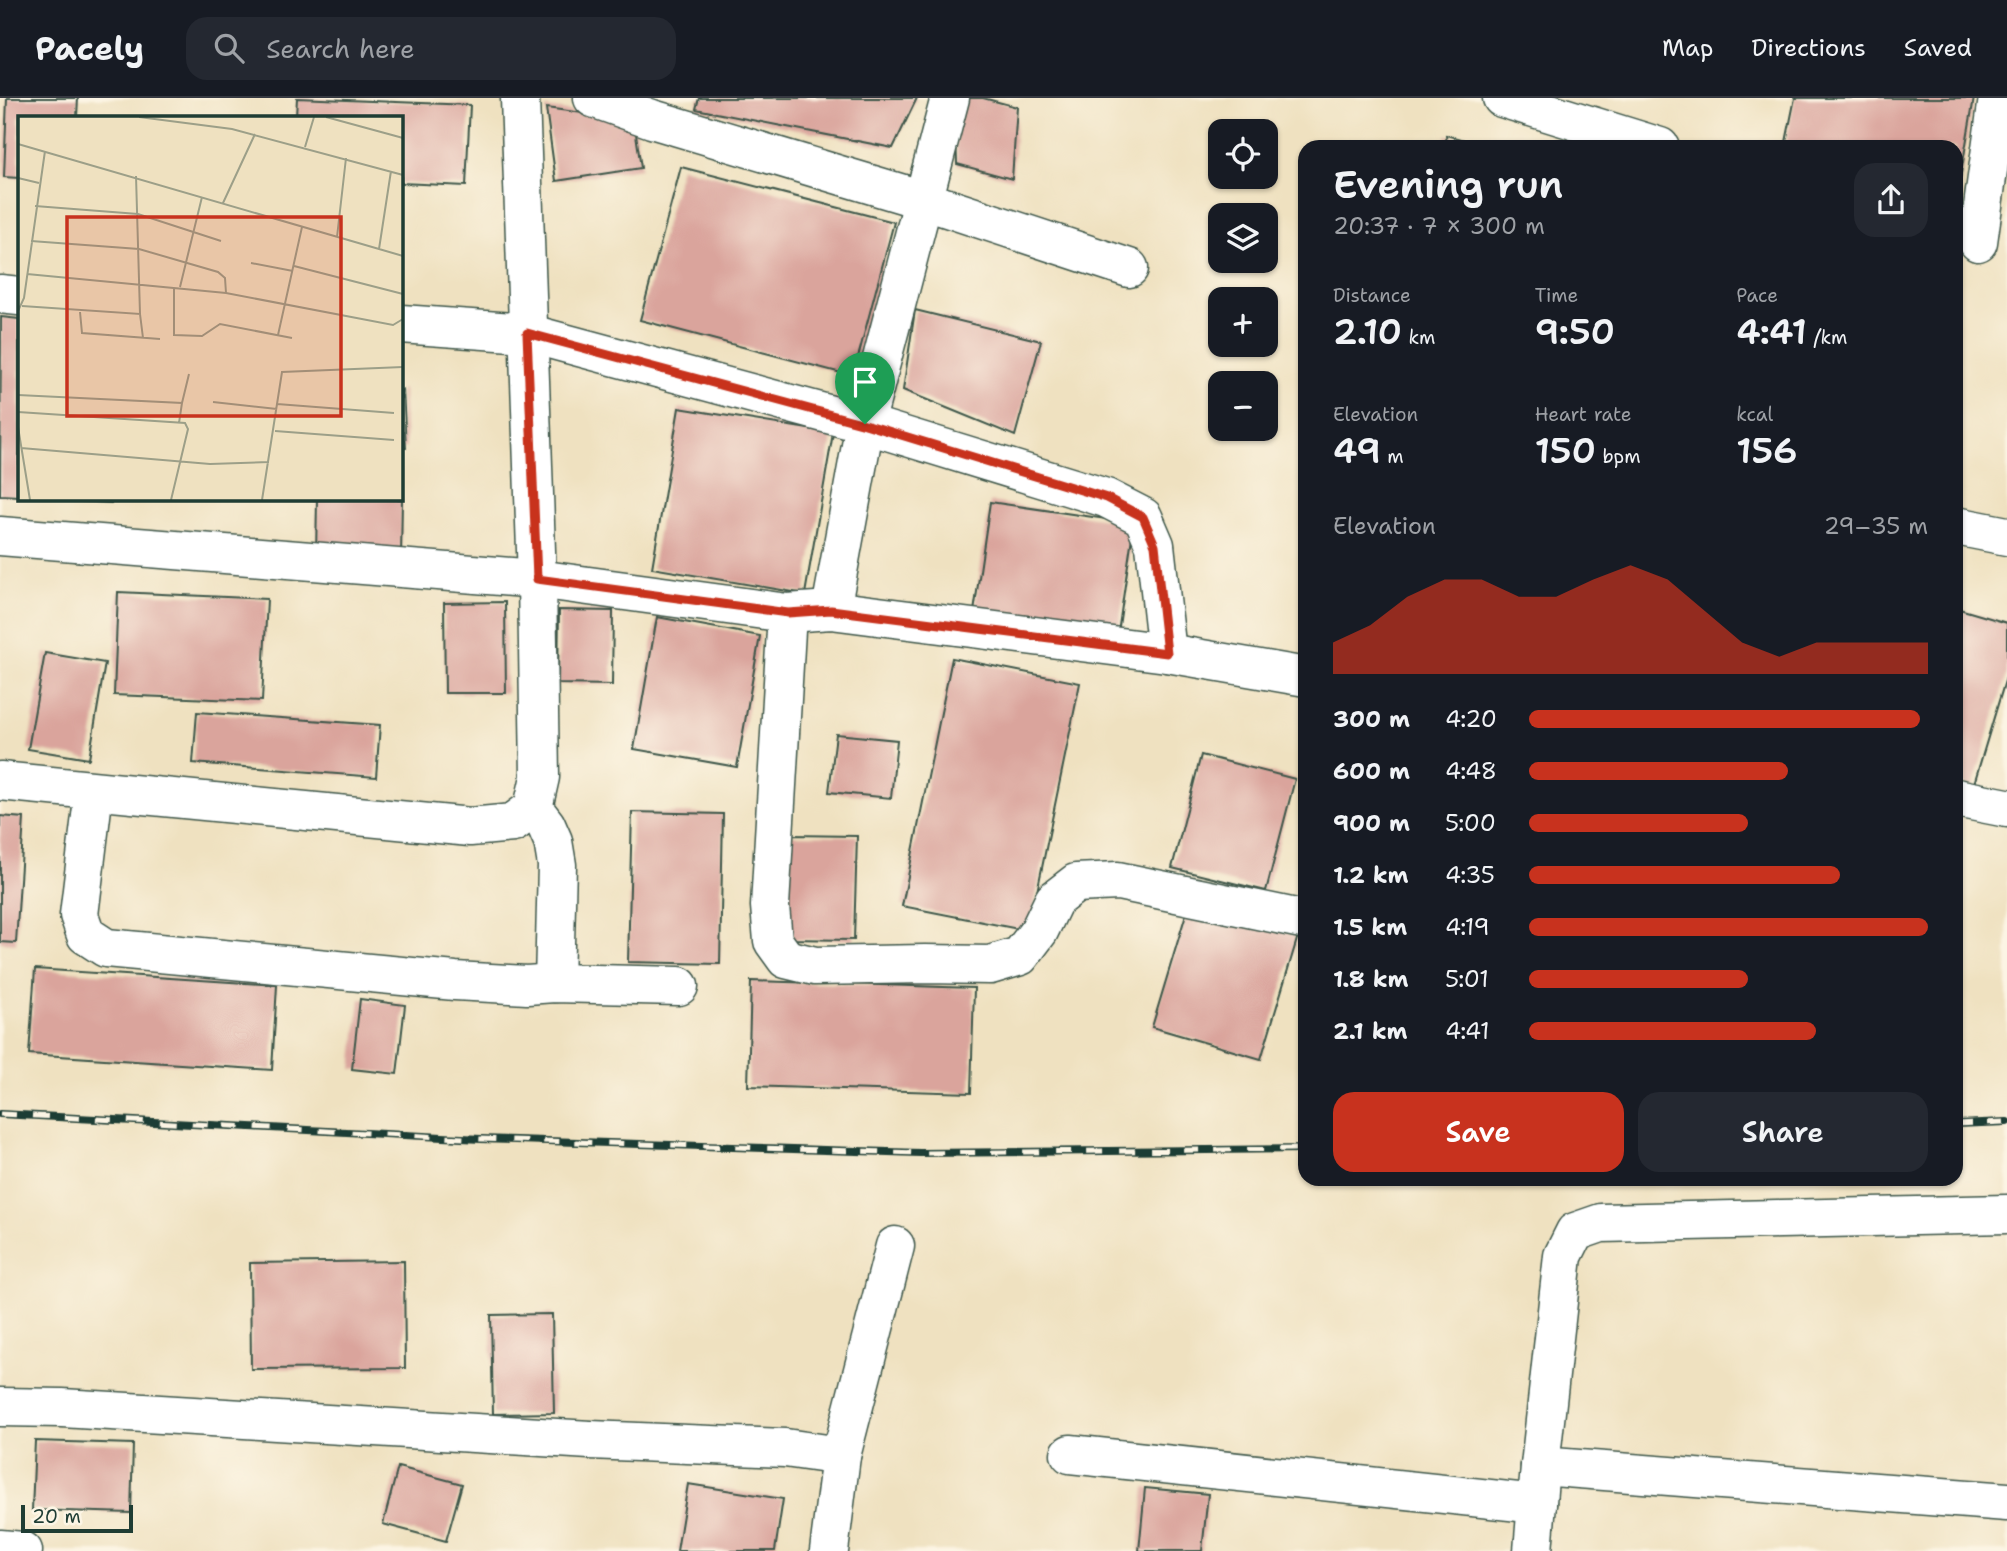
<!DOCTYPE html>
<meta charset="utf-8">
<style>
body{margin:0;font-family:"Shantell Sans",sans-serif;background:#242831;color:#f1f3f6;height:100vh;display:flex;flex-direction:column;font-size:26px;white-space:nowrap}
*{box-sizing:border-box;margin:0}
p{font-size:23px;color:#9ea1a6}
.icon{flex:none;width:38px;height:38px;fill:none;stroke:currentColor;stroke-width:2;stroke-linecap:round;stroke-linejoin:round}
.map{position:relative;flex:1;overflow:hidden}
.panel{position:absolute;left:1298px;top:42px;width:665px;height:1046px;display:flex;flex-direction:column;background:#171b24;border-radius:21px;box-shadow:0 2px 5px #0004}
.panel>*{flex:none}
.buttons{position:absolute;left:1208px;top:21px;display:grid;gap:14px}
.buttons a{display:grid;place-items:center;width:70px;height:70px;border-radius:14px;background:#171b24;box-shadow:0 2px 5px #0004;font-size:35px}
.scale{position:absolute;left:21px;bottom:18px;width:112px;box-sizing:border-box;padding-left:7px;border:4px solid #1f3d34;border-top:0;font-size:19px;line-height:24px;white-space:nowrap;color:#1f3d34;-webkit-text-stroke:5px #fcf5e5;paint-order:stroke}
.pin{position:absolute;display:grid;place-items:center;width:60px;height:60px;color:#fff;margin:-72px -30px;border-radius:50% 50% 50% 0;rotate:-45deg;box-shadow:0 0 7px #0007}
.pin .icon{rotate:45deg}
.round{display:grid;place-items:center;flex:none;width:74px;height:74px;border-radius:21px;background:#242831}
.summary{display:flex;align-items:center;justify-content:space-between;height:119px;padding:0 35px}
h1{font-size:38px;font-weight:600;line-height:52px}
.figures{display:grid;grid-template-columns:repeat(3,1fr);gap:10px;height:119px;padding:7px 35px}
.figures div{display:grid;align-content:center}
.figures b{font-size:35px;font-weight:600}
.figures small{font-size:19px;font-weight:400}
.figures p{font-size:19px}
.chart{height:196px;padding:14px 35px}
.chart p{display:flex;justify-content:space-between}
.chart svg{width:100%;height:126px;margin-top:7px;fill:#c8321e;opacity:.7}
.cta{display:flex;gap:14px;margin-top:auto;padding:14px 35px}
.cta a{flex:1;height:80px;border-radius:21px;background:#c8321e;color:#fff;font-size:28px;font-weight:600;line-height:80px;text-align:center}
.cta a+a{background:#242831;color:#f1f3f6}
ul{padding:0 35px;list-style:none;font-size:23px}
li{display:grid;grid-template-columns:112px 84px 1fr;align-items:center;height:52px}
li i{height:18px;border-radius:9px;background:#c8321e}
header{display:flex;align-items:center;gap:42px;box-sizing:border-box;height:98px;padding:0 35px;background:#171b24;border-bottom:2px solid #363941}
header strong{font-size:33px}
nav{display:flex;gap:38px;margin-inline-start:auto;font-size:24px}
.search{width:490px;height:63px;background:#242831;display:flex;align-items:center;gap:18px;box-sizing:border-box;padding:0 24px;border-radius:21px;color:#9ea1a6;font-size:26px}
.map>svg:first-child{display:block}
.building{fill:#daa49c}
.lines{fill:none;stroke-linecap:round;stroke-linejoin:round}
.minor-casing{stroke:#3e5649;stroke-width:41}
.minor{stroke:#fff;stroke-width:38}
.rail-casing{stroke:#1f3d34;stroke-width:8}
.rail{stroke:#fcf5e5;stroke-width:5;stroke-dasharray:16;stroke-linecap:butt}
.route-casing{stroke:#fff;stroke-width:14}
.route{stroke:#c8321e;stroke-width:9}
.inset-road{fill:none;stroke:#9c9f88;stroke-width:2}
.view{fill:#c8321e;fill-opacity:0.15;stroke:#c8321e;stroke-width:3.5}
.inset-edge{fill:none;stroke:#1f3d34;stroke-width:3.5}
</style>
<header>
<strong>Pacely</strong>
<div class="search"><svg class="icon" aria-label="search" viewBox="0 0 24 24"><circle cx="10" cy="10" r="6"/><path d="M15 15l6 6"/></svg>Search here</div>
<nav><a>Map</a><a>Directions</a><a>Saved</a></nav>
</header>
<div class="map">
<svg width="2007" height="1453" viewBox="0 0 2007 1453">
<rect width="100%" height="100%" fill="#fcf5e5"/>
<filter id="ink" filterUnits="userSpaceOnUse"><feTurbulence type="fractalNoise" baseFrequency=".0143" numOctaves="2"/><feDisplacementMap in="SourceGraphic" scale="14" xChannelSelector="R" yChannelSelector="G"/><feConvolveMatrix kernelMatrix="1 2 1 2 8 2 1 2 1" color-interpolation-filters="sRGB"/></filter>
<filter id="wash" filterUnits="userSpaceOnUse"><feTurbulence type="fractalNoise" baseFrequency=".00686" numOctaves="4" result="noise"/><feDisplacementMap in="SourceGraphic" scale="28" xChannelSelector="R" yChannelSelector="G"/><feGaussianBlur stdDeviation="1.57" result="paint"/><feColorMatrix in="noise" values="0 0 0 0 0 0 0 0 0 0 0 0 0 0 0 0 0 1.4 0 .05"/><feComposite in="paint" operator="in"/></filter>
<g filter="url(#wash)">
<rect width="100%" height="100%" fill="#efe1c0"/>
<g id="blocks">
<g class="building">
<polygon points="7,0 78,0 77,19 19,19 19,80 4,79"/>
<polygon points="297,0 470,7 466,88 401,85 401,19 296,19"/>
<polygon points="699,0 917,0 893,50 696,11"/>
<polygon points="955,0 983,0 1017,9 1012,81 957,66"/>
<polygon points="1795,0 1974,0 1958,93 1956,49 1785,49"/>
<polygon points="546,10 634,22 641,70 556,83"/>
<polygon points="1446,37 1486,48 1485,49 1447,49"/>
<polygon points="681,69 894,124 853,278 640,222"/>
<polygon points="915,212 1041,243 1015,338 903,292"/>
<polygon points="1,219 19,221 19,398 0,397"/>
<polygon points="403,291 406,350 401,350 401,292"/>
<polygon points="679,310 833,335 805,496 652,470"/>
<polygon points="78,401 111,401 111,405 78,403"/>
<polygon points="317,401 402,401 401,460 316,459"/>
<polygon points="990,404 1134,425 1118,535 974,514"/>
<polygon points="118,494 267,501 262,603 114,597"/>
<polygon points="505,504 506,595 445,595 444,505"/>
<polygon points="1956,510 2007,525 2007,576 1973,689 1956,684"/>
<polygon points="559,512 613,513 612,587 558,586"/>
<polygon points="657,519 760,538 737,669 634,651"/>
<polygon points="45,555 105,565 89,661 28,651"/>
<polygon points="952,560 1080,585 1029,833 902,808"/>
<polygon points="197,614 380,627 376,679 193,665"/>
<polygon points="836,636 897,642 891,700 829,694"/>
<polygon points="1201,657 1295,681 1266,793 1172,770"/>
<polygon points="632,714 723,716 720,866 628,864"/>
<polygon points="0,718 24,720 16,845 0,844"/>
<polygon points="791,737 857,738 854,842 788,841"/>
<polygon points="1189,806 1298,838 1261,961 1152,929"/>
<polygon points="35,871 277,887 272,972 29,956"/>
<polygon points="751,883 974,890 971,995 748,988"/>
<polygon points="360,901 405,907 397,976 352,971"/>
<polygon points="404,1163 405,1270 251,1271 250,1165"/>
<polygon points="552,1216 554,1315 493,1316 491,1217"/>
<polygon points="35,1343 133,1346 131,1415 32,1412"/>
<polygon points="398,1369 462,1386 446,1443 383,1426"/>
<polygon points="688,1386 783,1401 775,1453 677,1453"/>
<polygon points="1145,1390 1208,1396 1202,1453 1139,1453"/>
</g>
</g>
</g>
<g filter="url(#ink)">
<use href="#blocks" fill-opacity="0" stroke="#3e5649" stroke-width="2"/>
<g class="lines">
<defs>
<g id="minor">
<polyline points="593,0 652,21 923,102 1129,170"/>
<polyline points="1502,0 1660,49"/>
<polyline points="1978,144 1998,0"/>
<polyline points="0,196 19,198"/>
<polyline points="401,226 527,235 865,326 1106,400 1143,419 1155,447 1167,555"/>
<polyline points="1956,428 2007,438"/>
<polyline points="0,438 537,481 787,515 831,512 1167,555 1306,579"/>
<polyline points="831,512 865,326 950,0"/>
<polyline points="787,515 770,808 773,843 786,861 815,868 925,866 990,867 1020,858 1039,833 1054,802 1076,785 1118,783 1306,822"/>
<polyline points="0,683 470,729 513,725 533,710 540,679 537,481 520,0"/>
<polyline points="94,693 79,817 86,837 106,850 455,883 527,887 554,885 679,888"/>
<polyline points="1956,700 2007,710"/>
<polyline points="533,710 546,727 553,743 557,767 554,885"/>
<polyline points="0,1309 62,1310 590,1342 785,1350 841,1358 829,1453"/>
<polyline points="1070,1356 1537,1406"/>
<polyline points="841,1358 895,1148"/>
<polyline points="1540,1368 2007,1404"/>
<polyline points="0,1451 23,1453"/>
<polyline points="1533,1453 1540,1368 1563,1158 1575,1134 1601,1125 2007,1116"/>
</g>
</defs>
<use href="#minor" class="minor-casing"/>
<use href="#minor" class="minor"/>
<defs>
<g id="rail">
<polyline points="0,1016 481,1041 920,1055 1306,1051"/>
<polyline points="1956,1026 2007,1024"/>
</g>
</defs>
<use href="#rail" class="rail-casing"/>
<use href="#rail" class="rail"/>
</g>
</g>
<g class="lines" filter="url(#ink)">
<defs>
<polygon id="route" points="527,235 865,326 1107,400 1143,419 1155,447 1167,555 831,512 788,515 537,481"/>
</defs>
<use href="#route" class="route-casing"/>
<use href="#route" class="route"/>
</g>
<g transform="translate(18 18)">
<rect width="385" height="385" fill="#efe1c0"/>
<path class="inset-road" d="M121,1L214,13L385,59M308,1L385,22M0,28L385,140M287,31L296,1M0,62L21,67M205,87L237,18M17,90L120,98L203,125M319,121L328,42M13,125L121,133L200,156L207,162L208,177M361,133L373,55M233,147L275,155M276,150L385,178M9,158L208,177L375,209L385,203M162,171L184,81M156,172V219L184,220L202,208L274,222M4,190L122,198L118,60M0,195L6,182L27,35M62,196L64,217L142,223M122,198L125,222M260,219L284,111M0,279L164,287L161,307M195,286L259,293M164,287L171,258M259,288L376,297M0,296L167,307L170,313L153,384M0,311L12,384M257,315L376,324M3,332L192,348L251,346M244,384L264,256L385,251"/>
<path class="view" d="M49,101H323V300H49Z"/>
<rect width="385" height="385" class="inset-edge"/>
</g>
</svg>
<div class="buttons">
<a><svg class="icon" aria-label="locate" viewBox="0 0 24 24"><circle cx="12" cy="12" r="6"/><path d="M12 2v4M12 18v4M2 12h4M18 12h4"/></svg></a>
<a><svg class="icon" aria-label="layers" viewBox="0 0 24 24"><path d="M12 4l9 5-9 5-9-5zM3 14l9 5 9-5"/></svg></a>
<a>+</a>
<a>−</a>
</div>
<div class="scale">20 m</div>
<div class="pin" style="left:865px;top:326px;background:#1e9e55"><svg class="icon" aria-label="arrive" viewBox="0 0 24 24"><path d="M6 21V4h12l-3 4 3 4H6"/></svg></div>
<section class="panel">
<div class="summary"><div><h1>Evening run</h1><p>20:37 · 7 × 300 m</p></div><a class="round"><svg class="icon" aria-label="share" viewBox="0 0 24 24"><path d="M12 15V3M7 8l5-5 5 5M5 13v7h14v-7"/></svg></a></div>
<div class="figures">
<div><p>Distance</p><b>2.10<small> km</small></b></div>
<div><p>Time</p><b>9:50</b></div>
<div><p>Pace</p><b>4:41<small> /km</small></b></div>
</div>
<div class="figures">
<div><p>Elevation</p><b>49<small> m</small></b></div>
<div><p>Heart rate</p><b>150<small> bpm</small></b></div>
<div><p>kcal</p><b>156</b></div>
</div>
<div class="chart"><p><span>Elevation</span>29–35 m</p>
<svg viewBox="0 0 160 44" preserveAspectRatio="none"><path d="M0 44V33L10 27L20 17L30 11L40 11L50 17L60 17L70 11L80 6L90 11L100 22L110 33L120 38L130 33L140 33L150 33L160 33V44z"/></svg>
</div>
<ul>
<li><b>300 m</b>4:20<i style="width:98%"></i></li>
<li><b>600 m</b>4:48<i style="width:65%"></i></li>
<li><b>900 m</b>5:00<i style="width:55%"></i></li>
<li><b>1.2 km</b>4:35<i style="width:78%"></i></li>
<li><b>1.5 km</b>4:19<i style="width:100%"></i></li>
<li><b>1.8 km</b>5:01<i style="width:55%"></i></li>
<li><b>2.1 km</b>4:41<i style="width:72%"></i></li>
</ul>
<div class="cta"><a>Save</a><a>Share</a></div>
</section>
</div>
